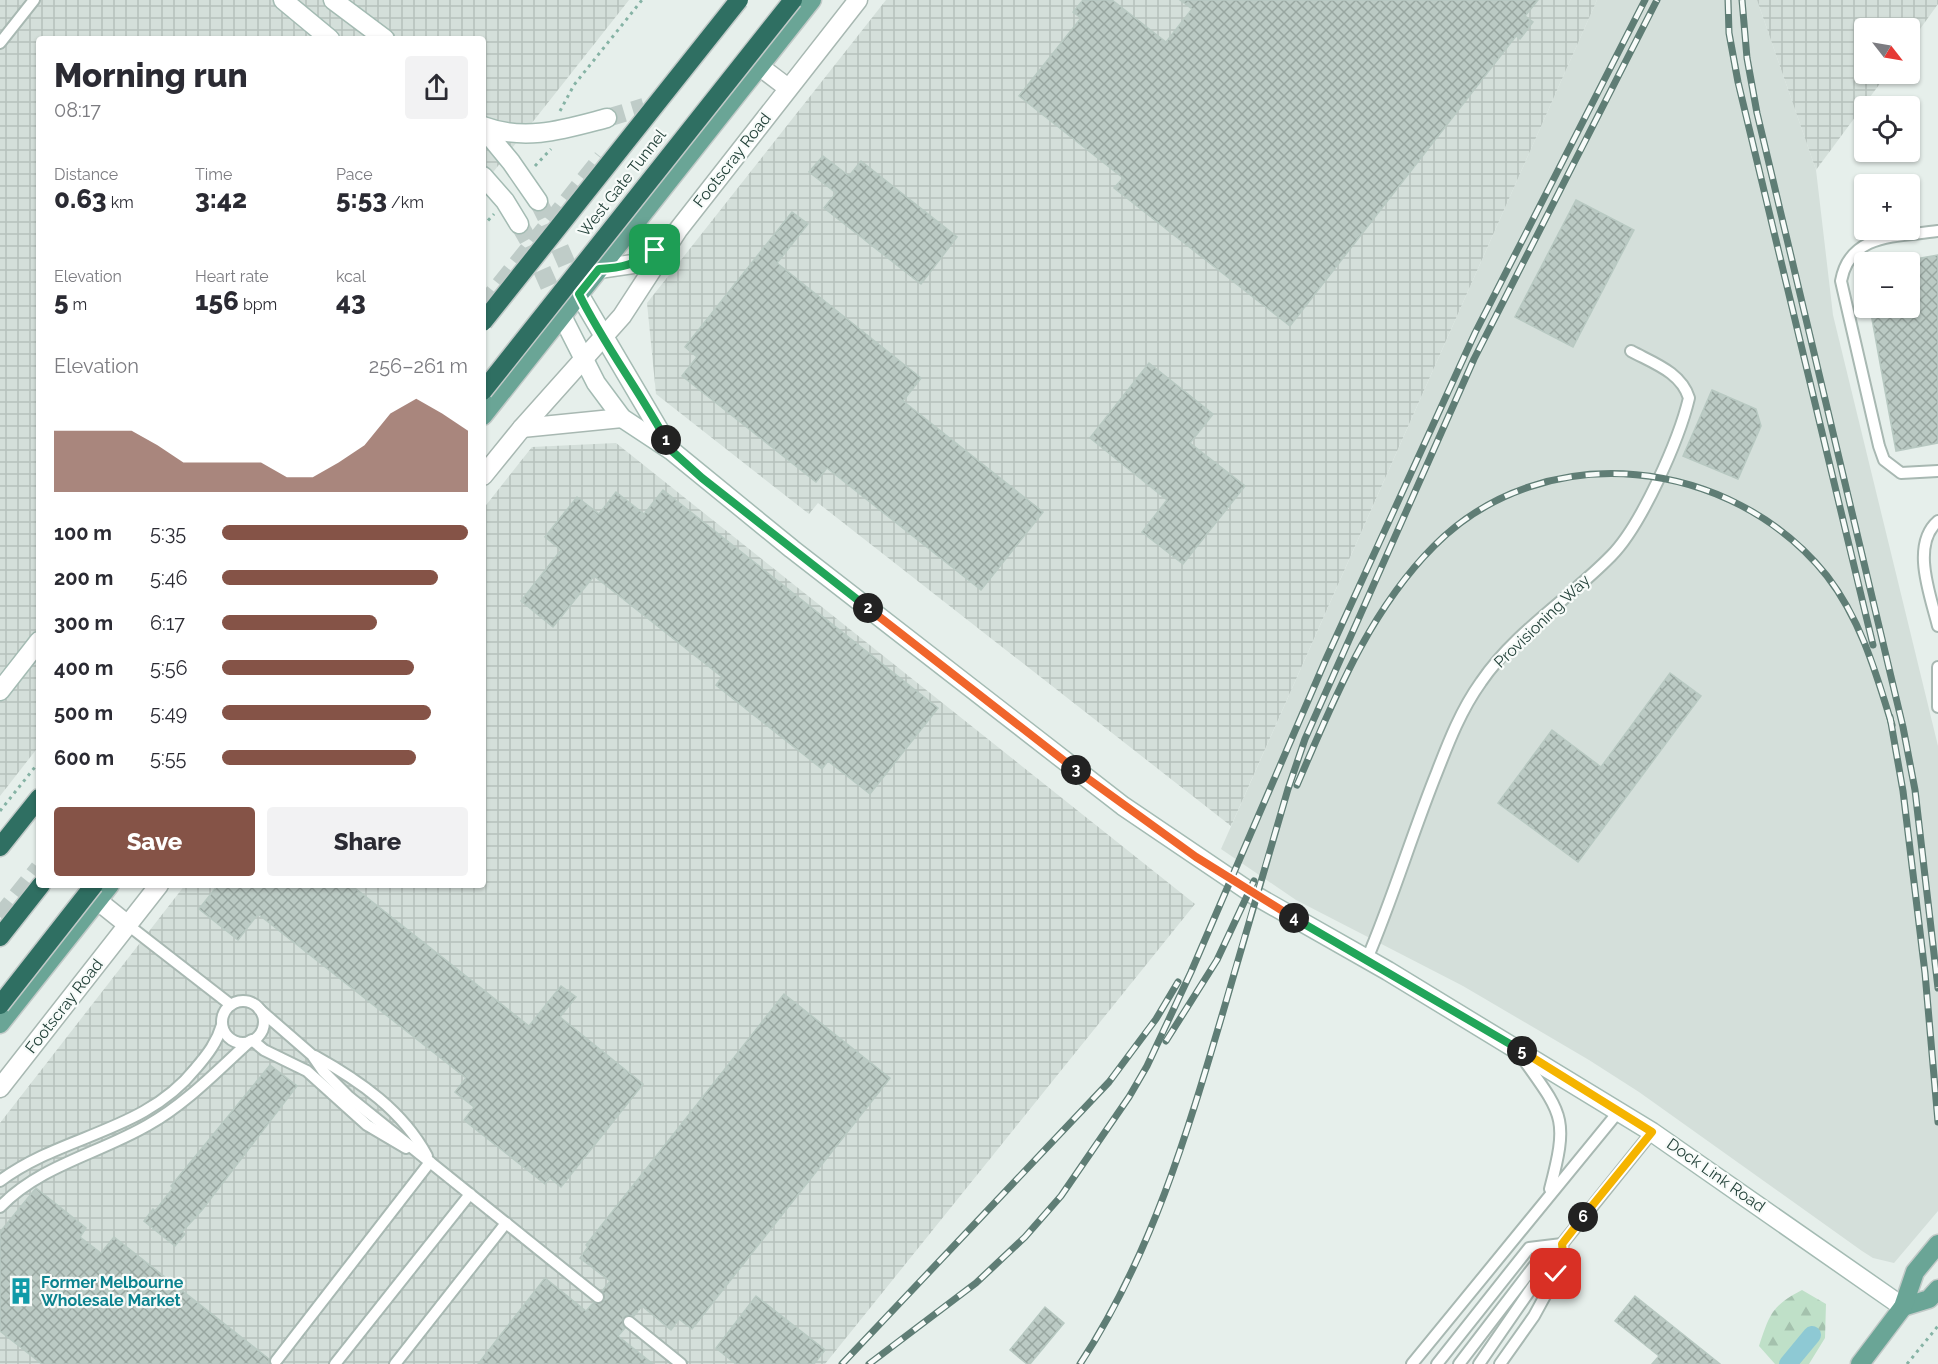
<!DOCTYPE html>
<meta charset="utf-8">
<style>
body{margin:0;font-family:Raleway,sans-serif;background:#f2f2f3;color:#2b2b33;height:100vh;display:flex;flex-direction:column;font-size:22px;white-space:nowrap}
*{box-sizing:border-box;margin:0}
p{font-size:20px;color:#7c7c81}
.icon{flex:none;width:33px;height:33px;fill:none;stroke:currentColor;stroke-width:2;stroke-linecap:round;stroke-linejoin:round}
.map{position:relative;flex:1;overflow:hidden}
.side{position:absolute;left:36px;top:36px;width:450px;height:852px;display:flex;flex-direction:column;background:#fff;border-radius:6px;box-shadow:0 2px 4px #0004}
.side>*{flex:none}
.needle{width:39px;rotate:121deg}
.controls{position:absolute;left:1854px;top:18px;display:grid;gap:12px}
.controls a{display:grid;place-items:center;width:66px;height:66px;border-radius:6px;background:#fff;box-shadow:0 2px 4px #0004;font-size:30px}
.pin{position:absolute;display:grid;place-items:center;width:51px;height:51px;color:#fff;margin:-26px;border-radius:12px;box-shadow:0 3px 9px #0006}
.km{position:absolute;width:30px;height:30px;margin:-15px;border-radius:50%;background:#222;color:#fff;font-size:16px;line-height:30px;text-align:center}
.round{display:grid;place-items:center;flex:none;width:63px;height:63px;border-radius:6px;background:#f2f2f3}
.headline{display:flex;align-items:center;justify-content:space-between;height:102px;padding:0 18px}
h1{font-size:33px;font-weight:800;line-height:45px}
.figures{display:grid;grid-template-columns:repeat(3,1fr);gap:9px;height:102px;padding:6px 18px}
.figures div{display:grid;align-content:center}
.figures b{font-size:26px;font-weight:800}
.figures small{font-size:16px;font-weight:400}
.figures p{font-size:16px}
.chart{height:168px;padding:12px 18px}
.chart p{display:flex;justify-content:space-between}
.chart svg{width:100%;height:108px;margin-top:6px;fill:#855347;opacity:.7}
.primary-button{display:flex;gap:12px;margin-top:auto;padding:12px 18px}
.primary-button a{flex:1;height:69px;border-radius:6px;background:#855347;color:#fff;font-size:24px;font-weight:800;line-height:69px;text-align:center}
.primary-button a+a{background:#f2f2f3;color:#2b2b33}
ul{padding:0 18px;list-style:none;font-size:20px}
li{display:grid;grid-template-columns:96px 72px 1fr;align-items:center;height:45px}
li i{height:15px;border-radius:8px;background:#855347}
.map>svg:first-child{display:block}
.built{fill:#d4dfda}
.industrial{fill:url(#industrial-grid)}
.forest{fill:url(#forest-firs)}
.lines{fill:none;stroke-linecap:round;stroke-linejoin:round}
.canal{stroke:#8ec9d4;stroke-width:18}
.building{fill:url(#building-cross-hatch);stroke:#b8c9c2;stroke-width:1.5}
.secondary-tunnel{stroke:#bfccc8;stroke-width:18;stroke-dasharray:18 9;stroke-linecap:butt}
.primary-tunnel{stroke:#bfccc8;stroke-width:18;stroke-dasharray:18 9;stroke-linecap:butt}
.lane-casing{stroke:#a8b8b2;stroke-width:14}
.street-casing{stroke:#a8b8b2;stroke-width:21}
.secondary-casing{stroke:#a4bbb3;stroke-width:21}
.primary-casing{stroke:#c2cac8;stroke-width:21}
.highway-casing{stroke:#c2cac8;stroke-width:21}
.path{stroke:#86b3a5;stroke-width:3;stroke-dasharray:3 4.5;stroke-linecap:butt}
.lane{stroke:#fff;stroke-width:10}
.street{stroke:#fff;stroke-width:18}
.secondary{stroke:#fff;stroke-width:18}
.primary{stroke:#6aa596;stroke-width:18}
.highway{stroke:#2f6f62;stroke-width:18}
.rail-casing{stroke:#5f7d75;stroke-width:7}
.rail{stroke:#f7fbf9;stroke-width:4.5;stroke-dasharray:14;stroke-linecap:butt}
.highway-bridge-casing{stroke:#c2cac8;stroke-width:21;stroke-linecap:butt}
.highway-bridge{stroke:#2f6f62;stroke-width:18}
.split-1-casing{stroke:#fff;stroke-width:12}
.split-2-casing{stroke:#fff;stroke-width:12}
.split-3-casing{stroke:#fff;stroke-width:12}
.split-4-casing{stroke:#fff;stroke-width:12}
.split-5-casing{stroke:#fff;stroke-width:12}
.split-6-casing{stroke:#fff;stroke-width:12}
.split-7-casing{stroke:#fff;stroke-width:12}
.split-1{stroke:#22a559;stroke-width:8}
.split-2{stroke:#22a559;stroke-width:8}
.split-3{stroke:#f0652b;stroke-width:8}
.split-4{stroke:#f0652b;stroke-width:8}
.split-5{stroke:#22a559;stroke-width:8}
.split-6{stroke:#f5b400;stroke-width:8}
.split-7{stroke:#f5b400;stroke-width:8}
.labels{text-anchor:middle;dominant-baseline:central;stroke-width:4.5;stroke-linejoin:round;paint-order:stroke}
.street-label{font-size:16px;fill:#24423a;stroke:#f7fbf9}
.culture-label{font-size:16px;font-weight:bold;fill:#0d838f;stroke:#f7fbf9;text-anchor:start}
</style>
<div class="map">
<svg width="1938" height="1364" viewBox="0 0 1938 1364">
<defs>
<pattern id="industrial-grid" width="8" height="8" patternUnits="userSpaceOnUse" patternTransform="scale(1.5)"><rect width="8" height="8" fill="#d4dfda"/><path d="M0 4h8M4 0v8" fill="none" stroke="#b6c1bc"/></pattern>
<pattern id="forest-firs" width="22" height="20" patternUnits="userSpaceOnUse" patternTransform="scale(1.5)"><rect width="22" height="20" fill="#bfe0c8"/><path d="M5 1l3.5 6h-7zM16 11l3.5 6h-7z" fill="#a4c1ad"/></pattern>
<pattern id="building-cross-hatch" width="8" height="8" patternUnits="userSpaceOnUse" patternTransform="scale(1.5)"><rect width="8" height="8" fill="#bbcac4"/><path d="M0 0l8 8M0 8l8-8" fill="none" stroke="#98a6a0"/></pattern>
</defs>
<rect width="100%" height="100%" fill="#e6efeb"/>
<polygon class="built" points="1597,0 1757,0 1816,170 1833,315 1938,746 1938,1211 1894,1263 1873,1258 1862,1251 1639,1092 1589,1060 1463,986 1296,900 1221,849"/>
<g class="industrial">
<polygon points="0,0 629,0 483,185 483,39 39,39 39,746 0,796"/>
<polygon points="886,0 1597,0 1231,826 818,503 809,514 656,394 647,303"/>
<polygon points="1757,0 1938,0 1938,4 1910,43 1910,28 1864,28 1864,74 1887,74 1816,170"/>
<polygon points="616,443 1195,904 825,1364 0,1364 0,1123 185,885 483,885 483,509 532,447"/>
</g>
<path class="forest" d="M1802,1290L1826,1304L1825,1338L1809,1364H1775L1759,1346C1770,1313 1772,1306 1802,1290Z"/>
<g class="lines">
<polyline class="canal" points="1788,1364 1812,1335"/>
</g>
<g class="building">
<polygon points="1083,0 1112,0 1166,42 1192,9 1180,0 1538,0 1525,16 1533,22 1520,39 1516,36 1290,326 1114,188 1123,178 1019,96 1081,18 1073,12"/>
<polygon points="823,156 849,176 861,161 957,237 921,284 824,208 836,193 809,172"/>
<polygon points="1576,200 1634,230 1573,347 1515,317"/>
<polygon points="792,212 808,224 777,263 921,378 903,401 1043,512 981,590 827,468 816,482 682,376 697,357 685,347"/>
<polygon points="1938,255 1938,443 1896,451 1870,308 1910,308 1910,260"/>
<polygon points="1149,363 1213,414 1190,443 1245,486 1183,564 1142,532 1167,500 1090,438"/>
<polygon points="1712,390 1756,409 1761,426 1738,479 1683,456"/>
<polygon points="663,490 938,708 870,794 828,761 822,769 716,685 722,677 594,576 553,627 521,601 561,550 545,537 577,497 599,514 616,492 644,514"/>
<polygon points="1670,673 1701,696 1578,862 1498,803 1552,730 1601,767"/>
<polygon points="218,885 351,885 529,1026 561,986 576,997 560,1017 643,1084 561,1187 550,1178 545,1184 464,1120 474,1107 455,1092 466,1078 258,914 238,940 199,909"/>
<polygon points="784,994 890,1078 692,1329 679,1319 671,1330 642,1306 634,1316 627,1315 623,1318 625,1328 618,1336 653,1364 478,1364 545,1278 586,1311 593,1303 603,1302 605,1298 602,1291 610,1281 580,1258 588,1247 586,1245"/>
<polygon points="270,1065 297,1086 202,1210 182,1232 185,1234 175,1246 144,1221 153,1209 155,1211 173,1188 171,1186"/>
<polygon points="36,1188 86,1228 80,1237 101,1253 114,1237 269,1359 269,1364 42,1364 0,1331 0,1232"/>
<polygon points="756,1296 825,1350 814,1364 736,1364 716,1348"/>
<polygon points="1635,1296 1720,1364 1652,1364 1659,1356 1615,1321"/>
<polygon points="1045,1307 1064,1323 1030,1364 1027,1364 1010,1350"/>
</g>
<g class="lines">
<g class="secondary-tunnel">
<polyline points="607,118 644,107"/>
<polyline points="538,201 549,223"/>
<polyline points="519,224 531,245"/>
</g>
<g class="primary-tunnel">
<polyline points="549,223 578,290"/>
<polyline points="531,245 561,313"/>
<polyline points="483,306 602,158"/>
<polyline points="0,917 39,868"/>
</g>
<defs>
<g id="lane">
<polyline points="0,43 34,0"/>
<path d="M1938,231C1898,237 1850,232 1841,281L1879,446L1884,460L1901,473L1938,471"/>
<path d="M1938,521C1910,545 1931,597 1938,626"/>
<polyline points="1938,667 1938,707"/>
<polyline points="128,925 231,1005"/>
<path d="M1367,959C1393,898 1412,834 1437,772C1449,741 1461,710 1481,682C1515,632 1569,599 1611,556C1641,526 1679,440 1689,398C1681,372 1653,363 1631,351"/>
<circle cx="243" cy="1022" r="21"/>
<polyline points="259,1009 312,1055 323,1071 349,1097 598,1297"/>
<polyline points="252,1040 264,1050 307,1071 367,1125 406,1148"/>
<path d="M315,1056C360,1081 403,1111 427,1156"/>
<path d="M1521,1056C1563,1115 1569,1117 1550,1189"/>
<path d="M0,1181C63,1134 144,1133 196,1068C208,1054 217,1042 222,1025"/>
<path d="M0,1207C41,1165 98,1154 148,1125C186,1104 218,1070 250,1041"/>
<polyline points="629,1322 681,1364"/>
<polyline points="276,1361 430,1162"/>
<polyline points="335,1364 470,1194"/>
<polyline points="395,1364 506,1223"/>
<polyline points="1412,1364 1619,1111"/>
<polyline points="1437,1364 1529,1248 1562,1244"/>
<polyline points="1459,1364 1541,1257 1556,1247"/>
<polyline points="1479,1364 1562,1244 1652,1132"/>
<polyline points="1500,1364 1534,1316 1564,1261 1562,1244"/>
</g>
<g id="street">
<polyline points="759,66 788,88"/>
<polyline points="599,269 633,264 663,243"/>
<polyline points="522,428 622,418"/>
<polyline points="483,476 522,428 622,316 678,230 858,0"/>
<polyline points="98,901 128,925"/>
<polyline points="0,1088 159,885"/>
</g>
<g id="secondary">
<polyline points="283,0 330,39"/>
<polyline points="333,0 385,39"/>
<path d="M483,126C526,142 565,129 607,118"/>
<polyline points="483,128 511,162 538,201"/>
<polyline points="483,176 505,201 519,224"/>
<polyline points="579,294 671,450"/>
<polyline points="562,316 596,383 622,418 672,451 792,549 1123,806 1256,896 1388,971 1652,1132 1903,1307"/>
<polyline points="0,691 39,641"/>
</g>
<g id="primary">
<polyline points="483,416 812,0"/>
<polyline points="0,1024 110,885"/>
<polyline points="1903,1307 1929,1299 1938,1289"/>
<polyline points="1860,1364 1903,1307 1915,1272 1938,1244"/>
</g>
<g id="highway">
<polyline points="0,847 39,798"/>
<polyline points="0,937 41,885"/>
</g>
</defs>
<use href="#lane" class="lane-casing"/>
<use href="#street" class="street-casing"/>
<use href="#secondary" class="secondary-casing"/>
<use href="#primary" class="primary-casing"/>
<use href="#highway" class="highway-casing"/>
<g class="path">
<polyline points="560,111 574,85 642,0"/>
<polyline points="535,166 551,149"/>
<polyline points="483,226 494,214"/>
<polyline points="0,811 39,762"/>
<polyline points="1907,1364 1938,1326"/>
</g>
<use href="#lane" class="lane"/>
<use href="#street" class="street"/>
<use href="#secondary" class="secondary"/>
<use href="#primary" class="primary"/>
<use href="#highway" class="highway"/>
<defs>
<g id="rail">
<polyline points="1728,0 1729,33 1738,82 1873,645"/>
<polyline points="1742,0 1747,58 1757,113 1903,727 1915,790 1938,988"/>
<polyline points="1890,717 1903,791 1925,973 1938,1122"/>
<path d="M1297,785C1333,702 1368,612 1434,546C1544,435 1732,457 1827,576C1861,620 1876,673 1892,725"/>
<polyline points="1166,1041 1217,960 1254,881"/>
<polyline points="842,1364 1109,1082 1156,1019 1178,982"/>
<polyline points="869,1364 976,1283 1025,1237 1061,1196 1129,1097 1147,1066 1191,972 1326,659 1475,333 1645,0"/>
<path d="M1080,1364C1151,1256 1187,1134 1223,1012C1244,938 1266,864 1288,789L1305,739L1474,359L1657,0"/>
</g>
</defs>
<use href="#rail" class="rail-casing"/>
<use href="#rail" class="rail"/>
<defs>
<g id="highway-bridge">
<polyline points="483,322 739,0"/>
<polyline points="483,391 793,0"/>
<polyline points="0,1005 94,885"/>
</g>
</defs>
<use href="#highway-bridge" class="highway-bridge-casing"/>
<use href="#highway-bridge" class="highway-bridge"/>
</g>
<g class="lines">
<defs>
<path id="split-1" d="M655,250C637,264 622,268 599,269L579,294C604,345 639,390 666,440"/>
<polyline id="split-2" points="666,440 672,451 702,478 868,608"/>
<polyline id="split-3" points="868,608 1076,770"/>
<polyline id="split-4" points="1076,770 1196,857 1294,918"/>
<polyline id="split-5" points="1294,918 1522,1051"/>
<polyline id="split-6" points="1522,1051 1652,1132 1583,1217"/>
<polyline id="split-7" points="1556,1274 1564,1261 1562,1244 1583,1217"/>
</defs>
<use href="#split-1" class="split-1-casing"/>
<use href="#split-2" class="split-2-casing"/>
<use href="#split-3" class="split-3-casing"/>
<use href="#split-4" class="split-4-casing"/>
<use href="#split-5" class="split-5-casing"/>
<use href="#split-6" class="split-6-casing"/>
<use href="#split-7" class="split-7-casing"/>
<use href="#split-1" class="split-1"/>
<use href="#split-2" class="split-2"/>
<use href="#split-3" class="split-3"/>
<use href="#split-4" class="split-4"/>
<use href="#split-5" class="split-5"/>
<use href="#split-6" class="split-6"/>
<use href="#split-7" class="split-7"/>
</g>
<defs>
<symbol id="building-bare" viewBox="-9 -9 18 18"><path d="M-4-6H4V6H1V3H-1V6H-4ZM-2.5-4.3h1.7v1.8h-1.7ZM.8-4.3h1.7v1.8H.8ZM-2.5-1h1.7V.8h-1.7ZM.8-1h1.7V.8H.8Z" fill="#0f9aa8" stroke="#f7fbf9" stroke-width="2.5" paint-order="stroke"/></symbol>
</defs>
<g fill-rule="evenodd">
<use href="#building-bare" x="2" y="1272" width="38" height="38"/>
</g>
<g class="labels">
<g class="street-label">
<text transform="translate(732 160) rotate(-52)">Footscray Road</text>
<text transform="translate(622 183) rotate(-52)">West Gate Tunnel</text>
<text transform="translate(1542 621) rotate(-44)">Provisioning Way</text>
<text transform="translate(64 1006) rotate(-52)">Footscray Road</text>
<text transform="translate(1716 1175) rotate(35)">Dock Link Road</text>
</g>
<g class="culture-label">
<text x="41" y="1282">Former Melbourne<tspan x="41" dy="18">Wholesale Market</tspan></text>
</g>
</g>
</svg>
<div class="controls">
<a><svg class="needle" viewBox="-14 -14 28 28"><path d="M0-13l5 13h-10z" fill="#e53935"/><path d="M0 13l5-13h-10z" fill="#7c7c81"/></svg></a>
<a><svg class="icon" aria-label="locate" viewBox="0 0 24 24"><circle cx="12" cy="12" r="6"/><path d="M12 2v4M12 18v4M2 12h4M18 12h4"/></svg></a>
<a>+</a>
<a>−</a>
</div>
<div class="pin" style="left:655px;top:250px;background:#1e9e55"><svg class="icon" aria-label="arrive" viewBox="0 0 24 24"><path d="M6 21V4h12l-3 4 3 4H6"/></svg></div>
<div class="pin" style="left:1556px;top:1274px;background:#d93025"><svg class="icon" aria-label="check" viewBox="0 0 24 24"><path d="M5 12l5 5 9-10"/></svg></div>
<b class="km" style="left:666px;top:440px">1</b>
<b class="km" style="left:868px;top:608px">2</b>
<b class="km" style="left:1076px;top:770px">3</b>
<b class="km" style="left:1294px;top:918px">4</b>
<b class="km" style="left:1522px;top:1051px">5</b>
<b class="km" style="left:1583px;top:1217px">6</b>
<section class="side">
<div class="headline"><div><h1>Morning run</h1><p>08:17</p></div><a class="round"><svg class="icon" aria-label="share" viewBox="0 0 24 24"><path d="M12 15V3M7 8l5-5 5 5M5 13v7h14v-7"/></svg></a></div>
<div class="figures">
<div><p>Distance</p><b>0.63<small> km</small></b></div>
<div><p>Time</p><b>3:42</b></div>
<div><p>Pace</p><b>5:53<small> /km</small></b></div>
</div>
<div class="figures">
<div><p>Elevation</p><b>5<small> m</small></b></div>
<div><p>Heart rate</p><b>156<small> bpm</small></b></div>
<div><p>kcal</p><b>43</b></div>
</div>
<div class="chart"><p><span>Elevation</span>256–261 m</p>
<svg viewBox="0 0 160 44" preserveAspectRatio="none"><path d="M0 44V19L10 19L20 19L30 19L40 25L50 32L60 32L70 32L80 32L90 38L100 38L110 32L120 25L130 12L140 6L150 12L160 19V44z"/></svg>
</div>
<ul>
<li><b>100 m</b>5:35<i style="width:100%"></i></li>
<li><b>200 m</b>5:46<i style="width:88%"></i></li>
<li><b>300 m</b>6:17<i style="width:63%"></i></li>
<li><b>400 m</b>5:56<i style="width:78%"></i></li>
<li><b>500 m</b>5:49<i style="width:85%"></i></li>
<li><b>600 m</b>5:55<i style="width:79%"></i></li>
</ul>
<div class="primary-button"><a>Save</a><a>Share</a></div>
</section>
</div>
